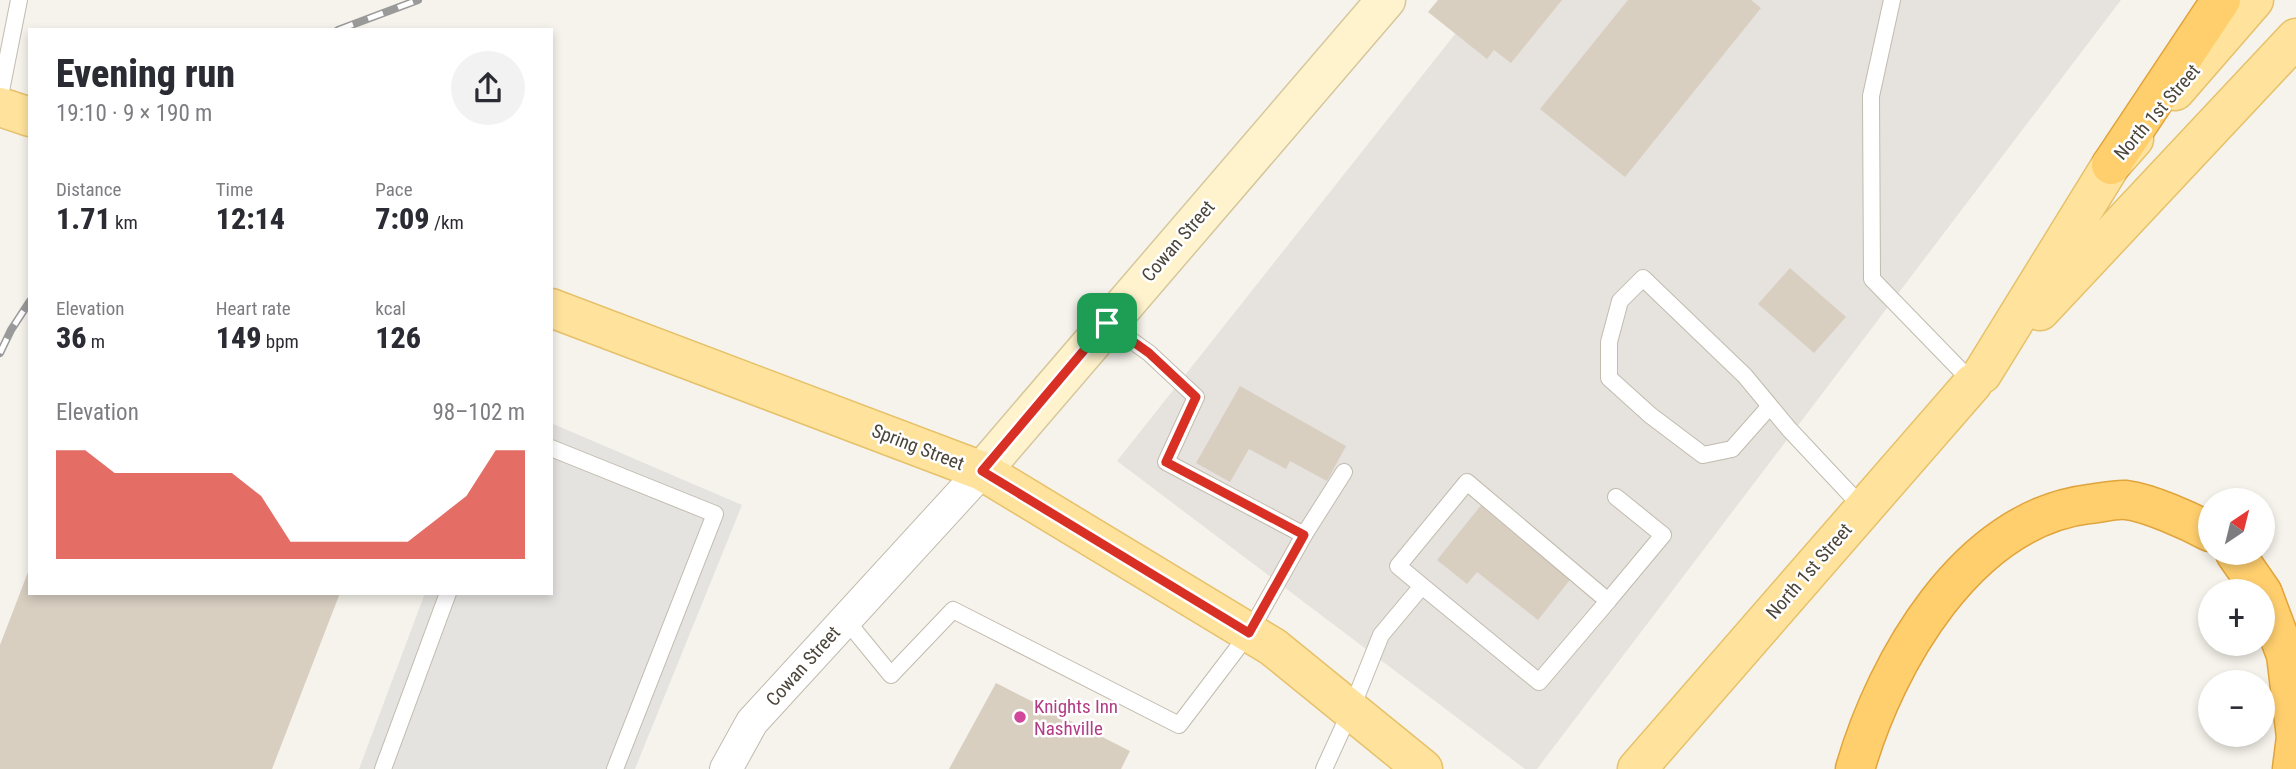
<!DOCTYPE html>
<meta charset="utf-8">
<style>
body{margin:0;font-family:"Roboto Condensed",sans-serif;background:#f2f2f3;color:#2b2b33;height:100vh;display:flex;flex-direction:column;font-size:26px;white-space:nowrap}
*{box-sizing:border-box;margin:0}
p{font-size:23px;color:#7c7c81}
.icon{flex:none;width:38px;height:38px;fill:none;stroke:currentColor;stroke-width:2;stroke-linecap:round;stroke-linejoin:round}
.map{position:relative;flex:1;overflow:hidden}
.panel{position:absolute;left:28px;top:28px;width:525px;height:567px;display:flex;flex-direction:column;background:#fff;border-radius:0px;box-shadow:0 4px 10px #0003}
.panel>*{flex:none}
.needle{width:46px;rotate:35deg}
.fabs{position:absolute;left:2198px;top:488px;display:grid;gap:14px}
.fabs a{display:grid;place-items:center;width:77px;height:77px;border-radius:50%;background:#fff;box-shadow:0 4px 10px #0003;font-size:35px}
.pin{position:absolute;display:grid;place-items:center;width:60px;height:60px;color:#fff;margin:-30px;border-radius:14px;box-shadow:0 4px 10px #0006}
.round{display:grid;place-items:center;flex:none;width:74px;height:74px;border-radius:37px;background:#f2f2f3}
.headline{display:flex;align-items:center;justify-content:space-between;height:119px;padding:0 28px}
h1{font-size:38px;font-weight:800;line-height:52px}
.metrics{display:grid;grid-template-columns:repeat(3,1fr);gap:10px;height:119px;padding:7px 28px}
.metrics div{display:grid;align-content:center}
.metrics b{font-size:30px;font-weight:800}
.metrics small{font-size:19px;font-weight:400}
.metrics p{font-size:19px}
.chart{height:196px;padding:14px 28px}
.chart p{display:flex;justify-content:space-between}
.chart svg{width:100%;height:126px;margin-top:7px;fill:#d93025;opacity:.7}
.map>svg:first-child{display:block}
.industrial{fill:#e6e2dd}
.parking{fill:#e5e3e0}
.building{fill:#d8cfc1}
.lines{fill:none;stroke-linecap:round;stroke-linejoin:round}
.lane-casing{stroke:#c2bbae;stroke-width:18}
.street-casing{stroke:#c2bbae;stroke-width:34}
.secondary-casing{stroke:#d6c79b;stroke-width:41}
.primary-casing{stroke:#e6c16a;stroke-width:41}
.highway-casing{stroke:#e0a43c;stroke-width:41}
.lane{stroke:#fff;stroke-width:16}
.street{stroke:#fff;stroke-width:32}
.secondary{stroke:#fff3cd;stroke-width:38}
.primary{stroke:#ffe39c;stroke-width:38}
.highway{stroke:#ffcf6e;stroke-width:38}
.rail-casing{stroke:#9a9a9a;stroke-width:8}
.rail{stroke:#fff;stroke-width:5;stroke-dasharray:16;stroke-linecap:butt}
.route-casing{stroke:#fff;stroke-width:14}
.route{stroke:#d93025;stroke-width:9}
.hotel-dot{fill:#d1479c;stroke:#fff;stroke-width:2.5}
.labels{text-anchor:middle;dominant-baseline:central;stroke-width:5;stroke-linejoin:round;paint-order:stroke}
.street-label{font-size:19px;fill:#4b4439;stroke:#fff}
.hotel-label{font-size:19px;fill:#b23c85;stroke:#fff;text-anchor:start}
</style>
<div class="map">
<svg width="2296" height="769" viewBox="0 0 2296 769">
<rect width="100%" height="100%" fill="#f6f3ec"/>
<polygon class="industrial" points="1482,0 2121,0 1537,769 1525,769 1117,461"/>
<polygon class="parking" points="551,423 742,505 635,769 359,769 425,593 551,593"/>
<g class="building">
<polygon points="1438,0 1562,0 1511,63 1494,50 1487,59 1428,12"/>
<polygon points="1628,0 1751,0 1761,8 1625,177 1540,109"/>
<polygon points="1790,268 1846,317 1814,353 1758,304"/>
<polygon points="1240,386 1346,446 1327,481 1290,461 1286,469 1249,449 1230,482 1196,463"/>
<polygon points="1482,504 1573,576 1538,620 1477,572 1467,584 1437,560"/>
<polygon points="30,567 30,593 340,593 272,769 0,769 0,645"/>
<polygon points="996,683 1130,751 1121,769 949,769"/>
</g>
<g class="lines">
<defs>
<g id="lane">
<polyline points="1892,0 1871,96 1872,279 1973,383"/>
<polyline points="0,96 19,0"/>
<polyline points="1108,324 1149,353 1196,397 1166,462 1304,535 1344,472"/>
<polyline points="1770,406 1732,449 1703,455 1650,415 1609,378 1609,342 1620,301 1643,278 1745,376 1789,429 1864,509"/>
<polyline points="551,448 715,514 615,769"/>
<polyline points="1608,601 1663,535 1616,497"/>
<polyline points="846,620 891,675 953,610 1179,725 1249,633 1304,535"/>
<polyline points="383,769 448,593"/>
<polyline points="1324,769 1351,710 1381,635 1422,586 1539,682 1608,601 1467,482 1398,566 1422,586"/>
</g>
<polyline id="street" points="726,769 752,722 982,471"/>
<polyline id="secondary" points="982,471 1386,0"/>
<g id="primary">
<polyline points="2175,91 2254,0"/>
<polyline points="0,107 30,117"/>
<polyline points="551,308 982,471 1273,647 1423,769"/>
<polyline points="2040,311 2296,38"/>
<polyline points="1982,374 2111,165 2134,139"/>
<polyline points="1637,769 1973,383"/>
</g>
<g id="highway">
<polyline points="2111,165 2221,0"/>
<polyline points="2235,553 2262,592"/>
<polyline points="2263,594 2286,655 2296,737 2292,769"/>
<path d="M1855,769C1886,662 1967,519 2089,504C2100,503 2115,499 2126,500C2150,503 2189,521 2210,532"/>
</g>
</defs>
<use href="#lane" class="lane-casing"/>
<use href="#street" class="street-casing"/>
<use href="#secondary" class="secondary-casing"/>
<use href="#primary" class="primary-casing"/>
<use href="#highway" class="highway-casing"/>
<use href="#lane" class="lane"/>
<use href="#street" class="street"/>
<use href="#secondary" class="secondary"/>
<use href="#primary" class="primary"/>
<use href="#highway" class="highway"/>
<defs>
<g id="rail">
<polyline points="338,30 418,0"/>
<polyline points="0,353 11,330 30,301"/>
</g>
</defs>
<use href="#rail" class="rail-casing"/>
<use href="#rail" class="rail"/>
</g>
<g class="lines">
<defs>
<polygon id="route" points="1107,323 1149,353 1196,397 1166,462 1304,535 1249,633 982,471"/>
</defs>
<use href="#route" class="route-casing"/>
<use href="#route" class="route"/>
</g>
<circle class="hotel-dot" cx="1020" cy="717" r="7"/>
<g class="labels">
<g class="street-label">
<text transform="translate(2157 112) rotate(-49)">North 1st Street</text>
<text transform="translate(1178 241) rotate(-49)">Cowan Street</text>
<text transform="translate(918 447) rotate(21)">Spring Street</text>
<text transform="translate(1809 571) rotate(-49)">North 1st Street</text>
<text transform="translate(803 666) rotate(-48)">Cowan Street</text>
</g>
<g class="hotel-label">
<text x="1034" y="706">Knights Inn<tspan x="1034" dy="22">Nashville</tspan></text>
</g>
</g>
</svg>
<div class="fabs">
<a><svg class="needle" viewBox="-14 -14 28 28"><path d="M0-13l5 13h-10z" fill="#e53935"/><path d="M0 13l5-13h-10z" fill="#7c7c81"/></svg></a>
<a>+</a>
<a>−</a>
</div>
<div class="pin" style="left:1107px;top:323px;background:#1e9e55"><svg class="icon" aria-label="arrive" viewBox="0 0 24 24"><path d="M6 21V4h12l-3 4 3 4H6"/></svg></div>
<section class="panel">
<div class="headline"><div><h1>Evening run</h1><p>19:10 · 9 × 190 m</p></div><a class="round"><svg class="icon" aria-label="share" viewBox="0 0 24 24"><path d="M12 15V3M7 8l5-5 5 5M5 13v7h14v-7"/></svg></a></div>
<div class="metrics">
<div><p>Distance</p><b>1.71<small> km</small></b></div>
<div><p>Time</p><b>12:14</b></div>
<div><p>Pace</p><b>7:09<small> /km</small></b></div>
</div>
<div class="metrics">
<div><p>Elevation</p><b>36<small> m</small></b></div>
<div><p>Heart rate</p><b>149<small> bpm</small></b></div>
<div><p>kcal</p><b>126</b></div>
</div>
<div class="chart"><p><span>Elevation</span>98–102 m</p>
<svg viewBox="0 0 160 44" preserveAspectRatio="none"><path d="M0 44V6L10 6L20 14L30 14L40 14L50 14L60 14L70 22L80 38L90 38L100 38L110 38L120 38L130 30L140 22L150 6L160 6V44z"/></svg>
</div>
</section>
</div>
